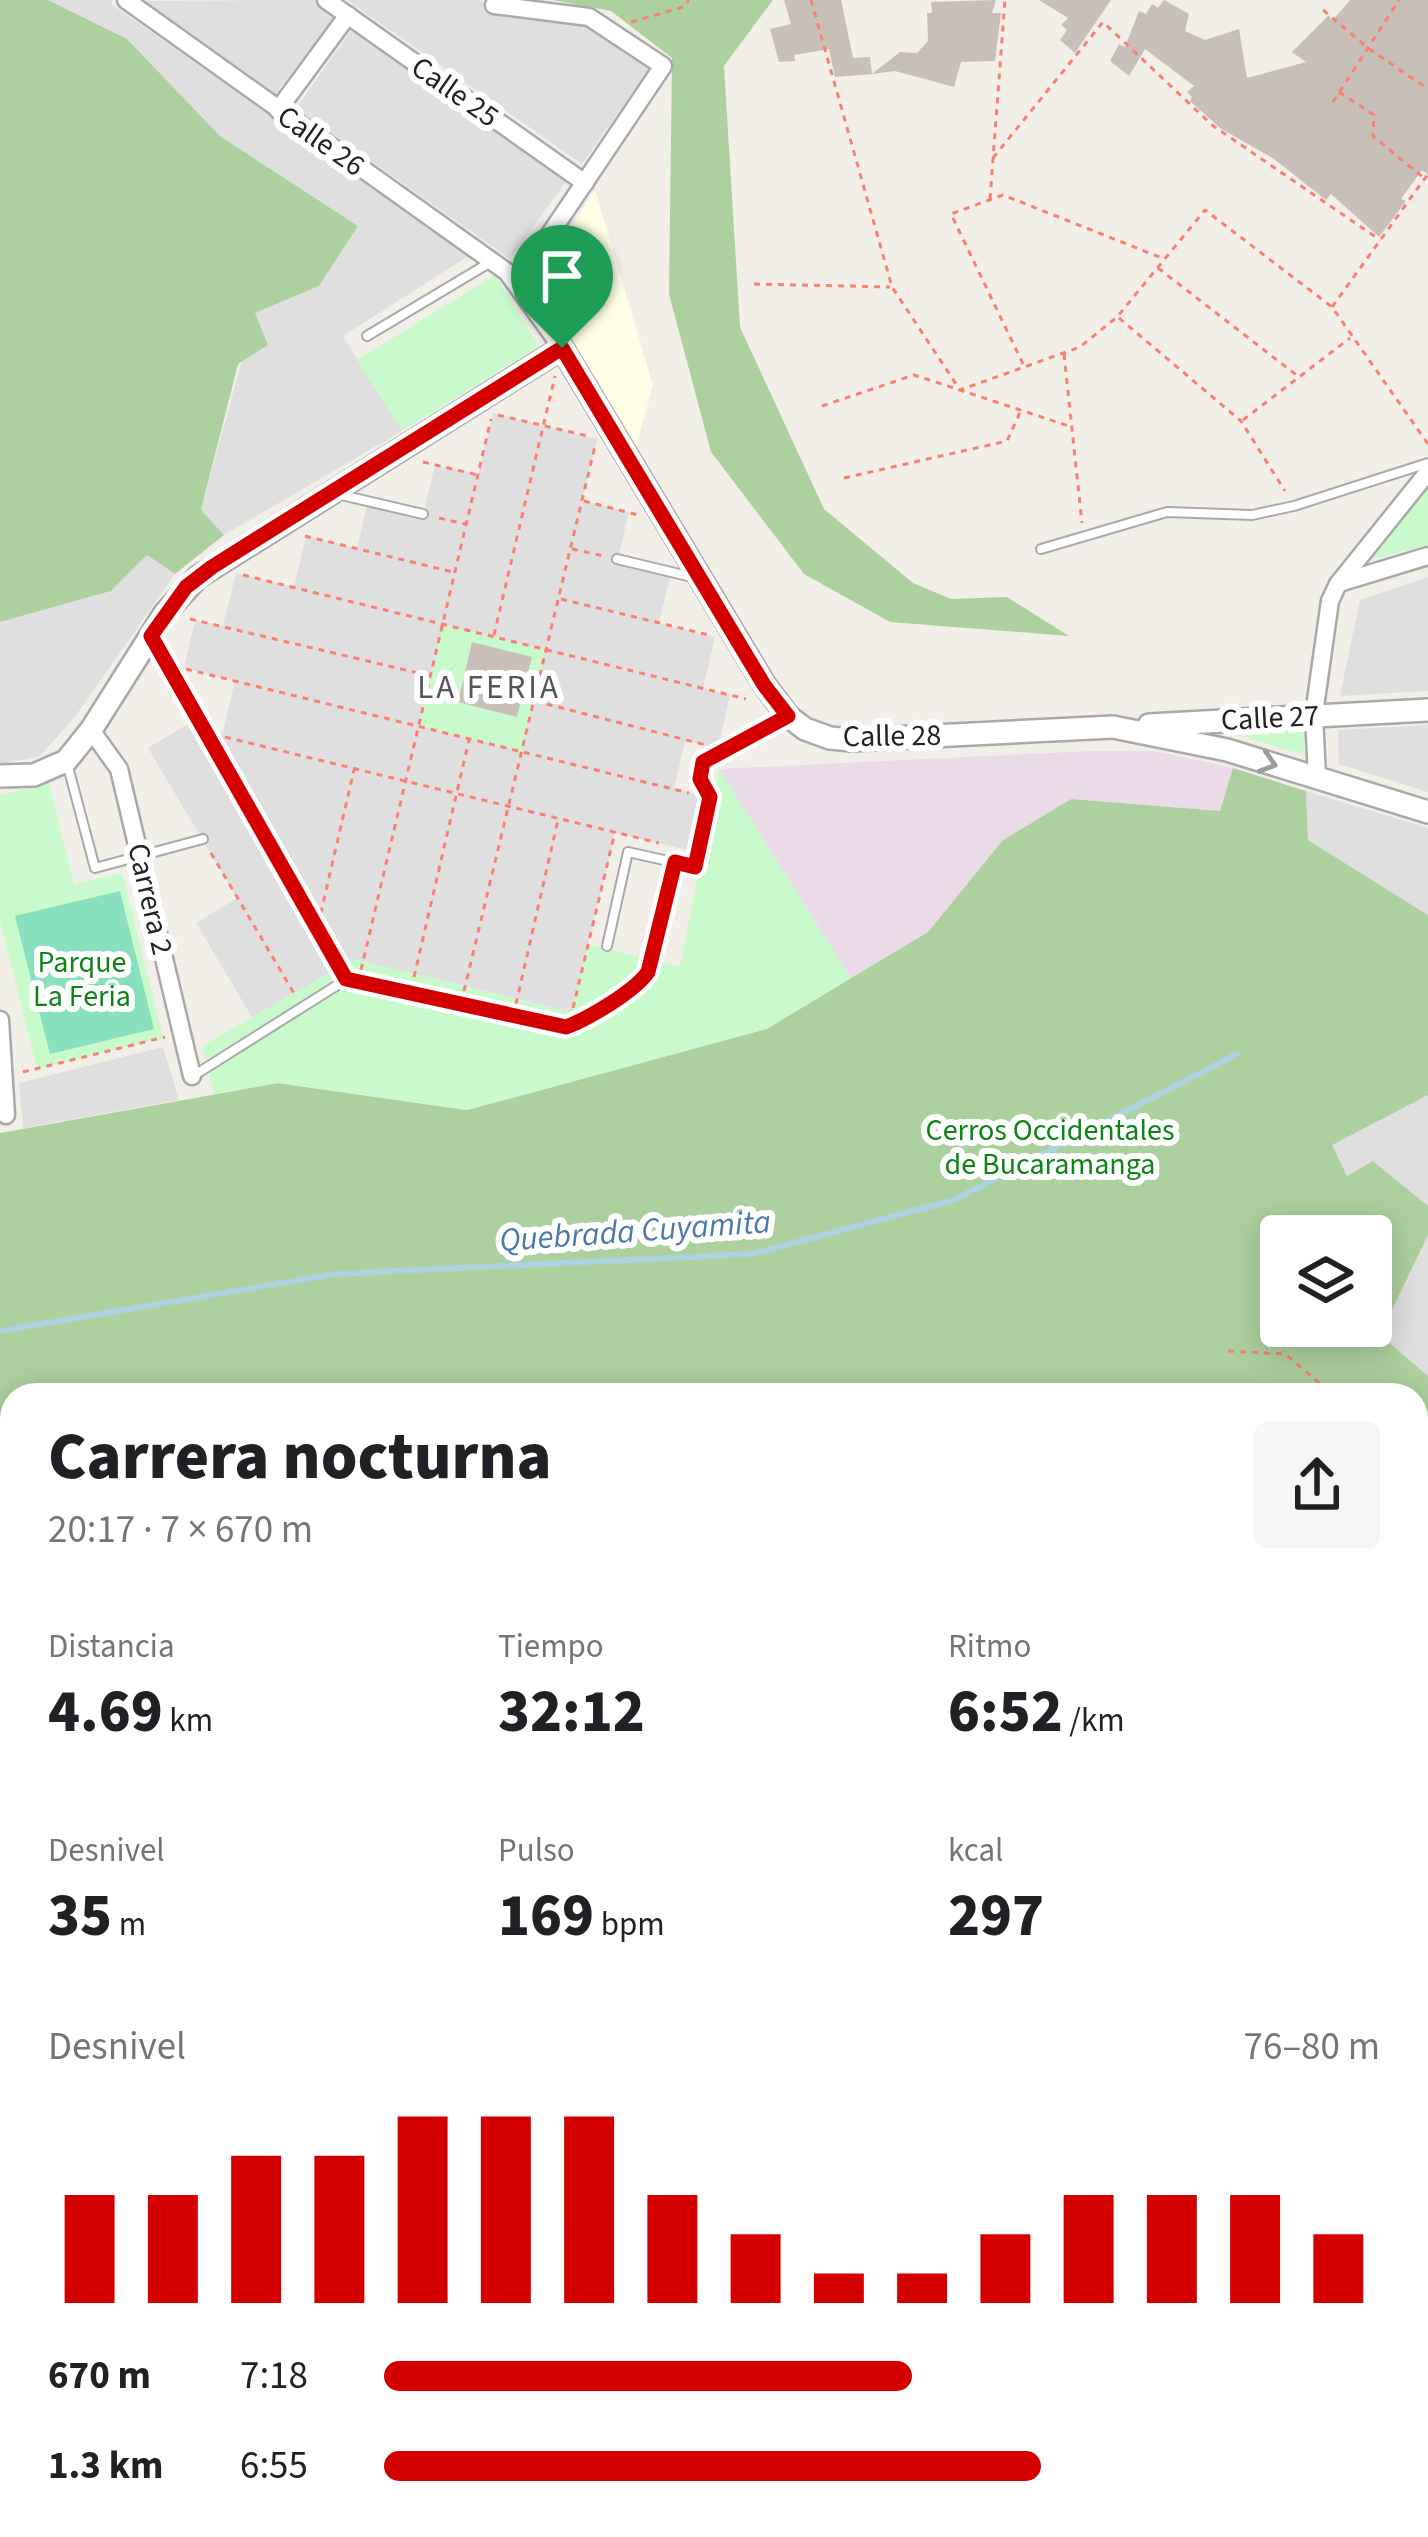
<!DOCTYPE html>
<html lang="es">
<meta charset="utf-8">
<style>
body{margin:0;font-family:"Source Sans 3",sans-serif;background:#f6f6f6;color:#202124;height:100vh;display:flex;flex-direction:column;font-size:45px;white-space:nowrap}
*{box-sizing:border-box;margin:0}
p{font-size:39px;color:#757577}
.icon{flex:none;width:66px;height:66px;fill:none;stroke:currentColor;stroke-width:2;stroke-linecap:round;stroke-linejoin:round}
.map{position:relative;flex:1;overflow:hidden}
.panel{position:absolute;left:0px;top:1383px;width:1428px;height:1155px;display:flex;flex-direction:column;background:#fff;border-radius:36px 36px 0 0;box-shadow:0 6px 30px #0003}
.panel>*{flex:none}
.buttons{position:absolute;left:1260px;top:1215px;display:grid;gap:24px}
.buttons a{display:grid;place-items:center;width:132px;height:132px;border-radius:12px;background:#fff;box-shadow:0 6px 30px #0003;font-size:60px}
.pin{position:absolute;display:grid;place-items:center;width:102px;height:102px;color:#fff;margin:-123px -51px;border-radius:50% 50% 50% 0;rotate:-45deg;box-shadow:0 0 12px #0007}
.pin .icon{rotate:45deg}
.round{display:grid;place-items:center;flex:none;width:126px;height:126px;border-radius:12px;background:#f6f6f6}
.head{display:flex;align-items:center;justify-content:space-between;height:204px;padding:0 48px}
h1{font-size:66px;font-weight:800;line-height:90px}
.metrics{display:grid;grid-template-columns:repeat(3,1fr);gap:18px;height:204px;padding:12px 48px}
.metrics div{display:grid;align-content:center}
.metrics b{font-size:60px;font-weight:800}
.metrics small{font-size:33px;font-weight:400}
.metrics p{font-size:33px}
.chart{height:336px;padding:24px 48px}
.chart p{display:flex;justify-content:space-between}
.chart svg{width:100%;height:216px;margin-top:12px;stroke:#d40000;stroke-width:6}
ul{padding:0 48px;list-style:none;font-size:39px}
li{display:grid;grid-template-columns:192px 144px 1fr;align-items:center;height:90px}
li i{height:30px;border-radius:15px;background:#d40000}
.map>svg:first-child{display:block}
.residential{fill:#e0dfdf}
.industrial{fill:#ebdbe8}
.education{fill:#ffffe5}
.forest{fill:#add19e;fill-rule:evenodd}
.park{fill:#c8facc}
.pitch{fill:#88e0be}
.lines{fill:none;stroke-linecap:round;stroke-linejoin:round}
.stream{stroke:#aad3df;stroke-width:6}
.building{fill:#c7bfb8}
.service-casing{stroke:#a9a9a9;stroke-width:12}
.minor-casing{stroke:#a9a9a9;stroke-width:21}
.tertiary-casing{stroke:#a9a9a9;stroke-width:26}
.path{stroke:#fa8072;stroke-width:3;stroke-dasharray:6 6;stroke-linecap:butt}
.service{stroke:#fff;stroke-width:8}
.minor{stroke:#fff;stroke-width:16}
.tertiary{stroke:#fff;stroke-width:21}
.oneway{stroke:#9c9c9c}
.route-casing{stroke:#fff;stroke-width:24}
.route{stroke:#d40000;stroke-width:15}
.labels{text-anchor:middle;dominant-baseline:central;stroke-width:12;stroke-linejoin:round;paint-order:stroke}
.street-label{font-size:30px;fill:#222;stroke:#fff}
.park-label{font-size:30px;fill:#0c8416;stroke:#fff}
.neighbourhood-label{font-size:33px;letter-spacing:3px;fill:#555;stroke:#fff}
.water-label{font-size:33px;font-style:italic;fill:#4a7aab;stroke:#fff}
</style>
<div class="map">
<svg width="1428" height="2537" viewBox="0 0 1428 2537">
<rect width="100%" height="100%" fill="#f2efe9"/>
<g class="residential">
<polygon points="48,0 113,0 111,4 470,255 343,336 402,431 224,535 201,510 255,313 319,286 358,226 220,136 127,39"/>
<polygon points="316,0 336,15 275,94 146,1"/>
<polygon points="347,0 480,0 495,15 584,25 650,68 582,164"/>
<polygon points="353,28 567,180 510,259 296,108"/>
<polygon points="493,413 597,439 582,500 629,512 618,559 671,572 659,623 715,637 703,688 730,695 718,748 685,741 674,788 701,795 688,850 615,833 572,1012 353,959 253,1019 196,923 237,898 148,748 198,718 206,732 222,736 235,681 184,668 195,620 223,626 236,573 294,587 306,536 357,548 368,502 423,514 435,465 478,474"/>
<polygon points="147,555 175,574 74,718 40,756 0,764 0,622 111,591"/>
<polygon points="1428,577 1428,691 1340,696 1360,600"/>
<polygon points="1428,725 1428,792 1339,764 1338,730"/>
<polygon points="1306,791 1428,828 1428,915 1308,840"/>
<polygon points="163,1047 179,1100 23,1128 19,1083"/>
<polygon points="1428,1095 1428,1206 1373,1162 1347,1177 1331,1144"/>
<polygon points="1428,1235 1428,1376 1380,1335"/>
<polygon points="1424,1474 1428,1482 1428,1615 1416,1615 1416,1478"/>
<polygon points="1416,1749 1428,1769 1428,1936 1416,1916"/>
<polygon points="1416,1965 1428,1985 1428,2075 1416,2082"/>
<polygon points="11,2129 12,2130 12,2303 0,2290 0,2139"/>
<polygon points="24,2526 189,2526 190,2527 179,2537 34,2537"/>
<polygon points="239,2526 414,2526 403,2537 228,2537"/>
</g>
<polygon class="industrial" points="1090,751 1155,751 1233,768 1220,811 1071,799 1003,840 928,932 851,978 719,769"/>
<polygon class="education" points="595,190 653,385 636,447 535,282"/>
<g class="forest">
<polygon points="0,0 48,0 127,39 220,136 358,226 319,286 255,313 268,345 238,364 201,510 224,535 175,574 147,555 111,591 0,622"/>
<polygon points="552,0 773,0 724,66 740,327 824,509 913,583 951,599 1007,597 1069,636 890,622 804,574 711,452 669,294 672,58 611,11"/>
<path d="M1233,768L1306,791L1308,840L1428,915V1095L1332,1145L1347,1176L1373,1161L1428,1206V1235L1380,1335L1428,1376V1482L1424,1475L1416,1478V1395H12V1991L6,1985L0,1987V1133L278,1083L467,1110L766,1029L928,932L1003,840L1071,799L1220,811ZM1281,1236H1371V1326H1281Z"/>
<polygon points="1428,2121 1428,2537 441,2537 452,2526 1416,2526 1416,2127"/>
</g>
<g class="park">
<polygon points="495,275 539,346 402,431 357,360"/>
<polygon points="1428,480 1428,545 1365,561"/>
<polygon points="443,624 546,650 521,751 419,726"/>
<polygon points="1303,727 1304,755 1237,735"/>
<polygon points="719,769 851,978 767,1029 467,1110 278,1083 214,1094 202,1046 353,959 571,1012 588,945 680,966"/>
<polygon points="49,783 74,884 122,873 163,1038 37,1069 0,920 0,795"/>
</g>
<polygon class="pitch" points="120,891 154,1029 50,1054 15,916"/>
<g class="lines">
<g class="stream">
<polyline points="0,1331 335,1274 752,1254 954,1200 1237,1054"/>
<polyline points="1426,2537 1428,2536"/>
</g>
</g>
<g class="building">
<polygon points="784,0 841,0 853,58 870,57 872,74 835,77 829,49 794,55 795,61 779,62 770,29 791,24"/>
<polygon points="996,0 992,13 1001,13 995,61 961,62 954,87 895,71 872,74 900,52 917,53 928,41 927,13 932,13 931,2"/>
<polygon points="1039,0 1111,0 1075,53 1060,40 1067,30 1061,25 1068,18"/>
<polygon points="1164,0 1189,14 1185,31 1205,40 1239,29 1247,78 1306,62 1292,52 1329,15 1332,21 1350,0 1428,0 1428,175 1422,170 1401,199 1406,201 1379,237 1331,194 1326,200 1274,159 1220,128 1190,101 1192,97 1187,92 1194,86 1145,49 1129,76 1110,61 1119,44 1125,47 1139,11 1146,14 1152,4 1158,8"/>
<polygon points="472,642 532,657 517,717 458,702"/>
</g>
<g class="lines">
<defs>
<g id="service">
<polyline points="367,336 489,263"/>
<polyline points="337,494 423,514"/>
<polyline points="1041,549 1167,512 1252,515 1294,506 1428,463"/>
<polyline points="617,559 692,577"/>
<polyline points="151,637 250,809"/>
<polyline points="67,763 95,868 203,839"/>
<polyline points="607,946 628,852 695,867 710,797 700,779 703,762 787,717"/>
<path d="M193,1076L347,979L541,1023C552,1024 561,1027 572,1024C589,1020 638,987 648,972L675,862"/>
<polyline points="1423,1488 1428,1496"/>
<polyline points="1416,1771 1428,1764"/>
</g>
<g id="minor">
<polyline points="126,0 507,272 562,348"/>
<polyline points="326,0 585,183"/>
<polyline points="494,5 589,17 663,66 517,283"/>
<polyline points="278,110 348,15"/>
<polyline points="1339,583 1428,556"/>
<polyline points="91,730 119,769 192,1076"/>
<polyline points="1317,778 1314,714 1330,601 1338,584 1428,472"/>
<polyline points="0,1020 6,1115"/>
<polyline points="1416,1724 1428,1744"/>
<polyline points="1416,1938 1428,1958"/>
<polyline points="0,2097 12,2109"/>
<polyline points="0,2310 12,2323"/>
<polyline points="0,2420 12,2409"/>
<polyline points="421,2537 433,2526"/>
</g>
<g id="tertiary">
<polyline points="1149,725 1428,710"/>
<polyline points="0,776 34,775 66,761 91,730 165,613 198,577 562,348 764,684 788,716 805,729 830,738 851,740 1113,727 1227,750 1428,812"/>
<polyline points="1416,1636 1428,1633"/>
<polyline points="1416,2106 1428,2099"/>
<polyline points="0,2519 17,2537"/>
<polyline points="205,2537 216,2526"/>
</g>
</defs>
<use href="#service" class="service-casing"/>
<use href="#minor" class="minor-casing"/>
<use href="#tertiary" class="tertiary-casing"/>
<g class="path">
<polyline points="811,0 892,287 960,390 1080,347 1117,317 1205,210 1332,307 1428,444"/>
<polyline points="1323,10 1368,48 1428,89"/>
<polyline points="631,22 683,7 689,0"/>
<polyline points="1339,92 1374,115 1373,136 1425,179"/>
<polyline points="1333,102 1399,0"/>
<polyline points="993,158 1103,22 1212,125 1380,240"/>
<polyline points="990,199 1005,0"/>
<polyline points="1158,268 1299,377"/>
<polyline points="754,284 890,287"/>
<polyline points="1332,307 1428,174"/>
<polyline points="1119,318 1241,421 1285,491"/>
<polyline points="1064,354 1082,523"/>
<polyline points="1023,364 951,214 1003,195 1162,258"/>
<polyline points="822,406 914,375 1072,427"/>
<polyline points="498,415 588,436"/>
<polyline points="1243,420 1350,338"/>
<polyline points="423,462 478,475"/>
<polyline points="844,478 1007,441 1021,410"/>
<polyline points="584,501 638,515"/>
<polyline points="439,518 465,524"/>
<polyline points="305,536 453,572"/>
<polyline points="572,549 604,556"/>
<polyline points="243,575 746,699"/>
<polyline points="561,599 709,635"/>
<polyline points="190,619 431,676"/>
<polyline points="494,635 555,376"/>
<polyline points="186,669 689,793"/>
<polyline points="535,701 706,745"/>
<polyline points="225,737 659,843"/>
<polyline points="257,821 341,969"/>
<polyline points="211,853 295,995"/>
<polyline points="318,925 354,770"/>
<polyline points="361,970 491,419"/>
<polyline points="414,977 469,740"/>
<polyline points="464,991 595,446"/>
<polyline points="516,1004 558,820"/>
<polyline points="573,1008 615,832"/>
<polyline points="23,1072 165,1037"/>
<polyline points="1228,1351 1285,1354 1334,1395"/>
</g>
<use href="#service" class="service"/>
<use href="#minor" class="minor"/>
<use href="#tertiary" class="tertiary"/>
</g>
<defs><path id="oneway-chevron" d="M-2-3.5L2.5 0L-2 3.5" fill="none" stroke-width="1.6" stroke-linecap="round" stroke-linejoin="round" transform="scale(3)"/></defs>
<use class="oneway" href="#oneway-chevron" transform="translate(1268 763) rotate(17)"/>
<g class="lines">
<defs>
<path id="route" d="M562,348L764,685L788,716L703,762L700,779L710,797L695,867L675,862L648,972C635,991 588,1019 566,1027L346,979L151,636L186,587L212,567Z"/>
</defs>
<use href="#route" class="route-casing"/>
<use href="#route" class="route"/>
</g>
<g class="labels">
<g class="street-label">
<text transform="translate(455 92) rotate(35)">Calle 25</text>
<text transform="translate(321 141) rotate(35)">Calle 26</text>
<text transform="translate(1270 718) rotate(-3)">Calle 27</text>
<text transform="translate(892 736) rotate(-1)">Calle 28</text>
<text transform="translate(150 899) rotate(77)">Carrera 2</text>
</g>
<g class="park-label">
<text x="82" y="962">Parque<tspan x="82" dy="34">La Feria</tspan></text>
<text x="1050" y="1130">Cerros Occidentales<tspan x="1050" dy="34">de Bucaramanga</tspan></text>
</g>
<g class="neighbourhood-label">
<text x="489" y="687">LA FERIA</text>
</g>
<g class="water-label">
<text transform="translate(635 1231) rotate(-4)">Quebrada Cuyamita</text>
</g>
</g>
</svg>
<div class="buttons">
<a><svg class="icon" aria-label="layers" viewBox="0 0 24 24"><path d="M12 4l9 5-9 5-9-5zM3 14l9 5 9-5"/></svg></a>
</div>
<div class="pin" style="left:562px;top:348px;background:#1e9e55"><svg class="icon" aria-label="arrive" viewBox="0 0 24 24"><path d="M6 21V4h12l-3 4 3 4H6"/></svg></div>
<section class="panel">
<div class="head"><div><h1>Carrera nocturna</h1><p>20:17 · 7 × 670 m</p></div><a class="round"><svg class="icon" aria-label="share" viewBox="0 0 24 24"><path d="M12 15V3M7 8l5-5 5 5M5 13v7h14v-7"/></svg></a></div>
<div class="metrics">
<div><p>Distancia</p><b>4.69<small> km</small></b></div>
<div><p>Tiempo</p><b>32:12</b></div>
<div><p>Ritmo</p><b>6:52<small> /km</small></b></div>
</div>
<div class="metrics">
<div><p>Desnivel</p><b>35<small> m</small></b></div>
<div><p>Pulso</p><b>169<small> bpm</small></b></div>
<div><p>kcal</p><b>297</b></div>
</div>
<div class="chart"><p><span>Desnivel</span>76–80 m</p>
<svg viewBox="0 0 160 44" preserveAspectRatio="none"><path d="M5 44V22M15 44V22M25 44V14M35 44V14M45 44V6M55 44V6M65 44V6M75 44V22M85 44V30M95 44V38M105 44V38M115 44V30M125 44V22M135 44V22M145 44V22M155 44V30"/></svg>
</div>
<ul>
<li><b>670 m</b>7:18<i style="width:53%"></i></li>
<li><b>1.3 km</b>6:55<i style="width:66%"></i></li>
</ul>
</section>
</div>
